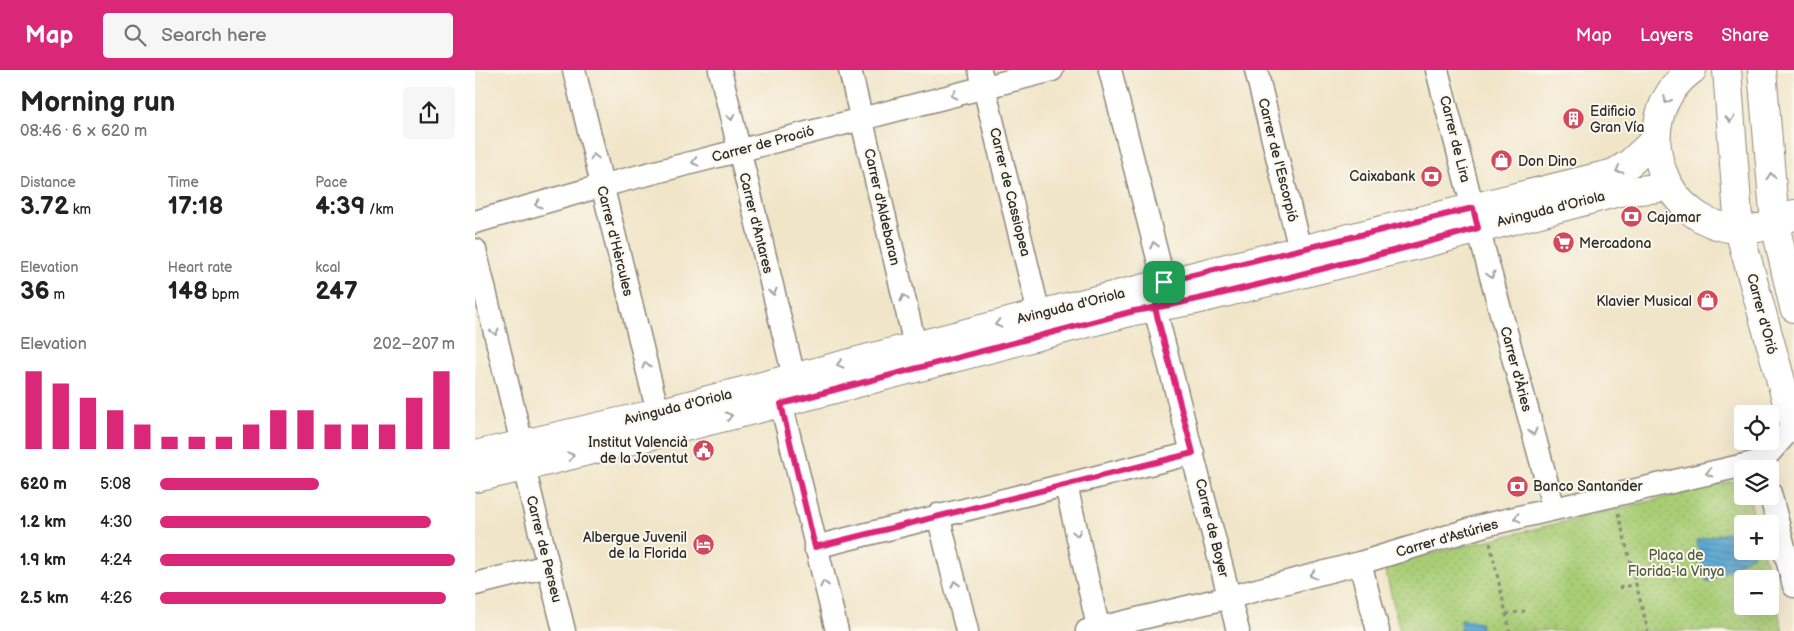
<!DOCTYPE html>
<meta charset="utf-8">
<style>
body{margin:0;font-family:"Balsamiq Sans",sans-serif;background:#f6f6f6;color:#222;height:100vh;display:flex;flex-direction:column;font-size:19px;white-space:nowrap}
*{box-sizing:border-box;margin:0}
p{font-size:16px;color:#767676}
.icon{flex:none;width:28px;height:28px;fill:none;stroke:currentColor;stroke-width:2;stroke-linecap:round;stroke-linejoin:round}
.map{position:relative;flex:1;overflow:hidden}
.drawer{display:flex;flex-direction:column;background:#fff;width:475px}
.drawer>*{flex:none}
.buttons{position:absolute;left:1259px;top:335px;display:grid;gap:10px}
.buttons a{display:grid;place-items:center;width:45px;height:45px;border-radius:5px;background:#fff;box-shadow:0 5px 20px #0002;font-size:25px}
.pin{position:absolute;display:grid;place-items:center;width:42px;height:42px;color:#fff;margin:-21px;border-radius:10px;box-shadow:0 2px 8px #0006}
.round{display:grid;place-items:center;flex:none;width:52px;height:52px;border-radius:5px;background:#f6f6f6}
.summary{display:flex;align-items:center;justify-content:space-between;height:85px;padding:0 20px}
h1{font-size:28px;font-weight:800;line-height:38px}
.metrics{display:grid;grid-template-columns:repeat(3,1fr);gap:8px;height:85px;padding:5px 20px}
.metrics div{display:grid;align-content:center}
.metrics b{font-size:25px;font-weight:800}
.metrics small{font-size:14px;font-weight:400}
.metrics p{font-size:14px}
.chart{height:140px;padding:10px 20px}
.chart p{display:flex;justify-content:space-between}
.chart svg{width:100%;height:90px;margin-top:5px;stroke:#db2777;stroke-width:6}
ul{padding:0 20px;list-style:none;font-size:16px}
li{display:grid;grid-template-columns:80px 60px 1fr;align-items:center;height:38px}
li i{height:12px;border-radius:6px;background:#db2777}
header{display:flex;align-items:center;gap:30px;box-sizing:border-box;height:70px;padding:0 25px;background:#db2777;color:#fff}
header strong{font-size:24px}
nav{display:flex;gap:28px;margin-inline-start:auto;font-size:18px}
.search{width:350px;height:45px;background:#f6f6f6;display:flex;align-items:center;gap:12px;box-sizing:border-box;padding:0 18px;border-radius:5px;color:#767676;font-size:19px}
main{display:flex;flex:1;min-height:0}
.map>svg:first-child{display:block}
.park{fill:url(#park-dots);stroke:#6a7c50}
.water{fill:url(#water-rules);stroke:#40687e}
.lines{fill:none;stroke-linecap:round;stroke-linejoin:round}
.minor-casing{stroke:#8e887a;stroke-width:25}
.primary-casing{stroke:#8e887a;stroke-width:30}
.path{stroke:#8e887a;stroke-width:3;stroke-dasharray:4 4;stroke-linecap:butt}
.minor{stroke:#fff;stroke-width:22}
.primary{stroke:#fff;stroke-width:28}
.oneway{stroke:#a0a0a0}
.route-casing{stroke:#fff;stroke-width:10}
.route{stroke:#db2777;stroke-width:6}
.labels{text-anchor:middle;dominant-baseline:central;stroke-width:4;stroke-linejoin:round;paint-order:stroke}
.poi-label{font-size:14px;fill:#2b2b2b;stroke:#fbf7ec;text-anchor:start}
.street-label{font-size:14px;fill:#2b2b2b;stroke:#fbf7ec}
.park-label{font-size:14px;fill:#515c42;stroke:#fbf7ec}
</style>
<header>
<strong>Map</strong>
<div class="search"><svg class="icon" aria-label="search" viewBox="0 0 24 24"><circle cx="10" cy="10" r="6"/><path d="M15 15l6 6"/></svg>Search here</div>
<nav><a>Map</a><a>Layers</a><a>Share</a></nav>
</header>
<main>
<section class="drawer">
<div class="summary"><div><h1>Morning run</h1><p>08:46 · 6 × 620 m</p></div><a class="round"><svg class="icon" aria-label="share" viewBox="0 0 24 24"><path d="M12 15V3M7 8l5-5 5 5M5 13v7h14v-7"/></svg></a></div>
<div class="metrics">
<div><p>Distance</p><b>3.72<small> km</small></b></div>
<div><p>Time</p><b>17:18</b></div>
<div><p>Pace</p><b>4:39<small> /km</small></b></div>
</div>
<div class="metrics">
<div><p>Elevation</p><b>36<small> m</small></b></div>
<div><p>Heart rate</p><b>148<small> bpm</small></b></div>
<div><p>kcal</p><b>247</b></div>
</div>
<div class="chart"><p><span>Elevation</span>202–207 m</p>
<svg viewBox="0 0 160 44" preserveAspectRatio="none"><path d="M5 44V6M15 44V12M25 44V19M35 44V25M45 44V32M55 44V38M65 44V38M75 44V38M85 44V32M95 44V25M105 44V25M115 44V32M125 44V32M135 44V32M145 44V19M155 44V6"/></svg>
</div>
<ul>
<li><b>620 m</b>5:08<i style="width:54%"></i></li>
<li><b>1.2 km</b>4:30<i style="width:92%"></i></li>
<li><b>1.9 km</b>4:24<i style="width:100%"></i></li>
<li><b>2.5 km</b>4:26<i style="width:97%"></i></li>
</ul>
</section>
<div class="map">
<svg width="1319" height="561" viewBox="0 0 1319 561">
<defs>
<pattern id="park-dots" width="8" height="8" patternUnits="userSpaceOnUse" patternTransform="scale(1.25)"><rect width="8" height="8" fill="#a9cd76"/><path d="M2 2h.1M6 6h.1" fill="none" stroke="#92b066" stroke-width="1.8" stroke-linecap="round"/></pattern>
<pattern id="water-rules" width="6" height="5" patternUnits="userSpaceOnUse" patternTransform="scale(1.25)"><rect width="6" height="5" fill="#56a5d0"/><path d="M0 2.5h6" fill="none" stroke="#4787a9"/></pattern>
</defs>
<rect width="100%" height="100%" fill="#fbf7ec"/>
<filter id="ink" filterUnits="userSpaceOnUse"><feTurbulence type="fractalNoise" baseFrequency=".02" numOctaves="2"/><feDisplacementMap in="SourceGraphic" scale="10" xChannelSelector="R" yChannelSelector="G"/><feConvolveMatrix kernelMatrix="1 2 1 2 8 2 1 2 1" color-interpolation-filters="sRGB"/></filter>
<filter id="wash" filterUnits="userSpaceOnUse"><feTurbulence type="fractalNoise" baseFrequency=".0096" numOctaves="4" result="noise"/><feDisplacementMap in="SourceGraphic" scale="20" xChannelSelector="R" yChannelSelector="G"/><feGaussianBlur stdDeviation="1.12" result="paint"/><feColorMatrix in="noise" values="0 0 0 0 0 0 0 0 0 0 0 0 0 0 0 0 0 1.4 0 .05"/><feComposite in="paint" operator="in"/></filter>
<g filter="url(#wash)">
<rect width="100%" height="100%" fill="#f1e5c9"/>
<polygon class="park" points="1267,409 1268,426 1274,426 1281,454 1268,454 1268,481 1288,481 1295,509 1268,509 1268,536 1295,536 1295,509 1308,561 925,561 909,495"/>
<g class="water">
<polygon points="1267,459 1268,481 1278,481 1279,484 1232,513 1221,470"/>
<polygon points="986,549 1006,552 1005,561 985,561"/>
</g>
</g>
<g filter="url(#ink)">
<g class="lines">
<defs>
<g id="minor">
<polyline points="99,0 183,343"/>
<polyline points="245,0 319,307"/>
<polyline points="375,0 440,275"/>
<polyline points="505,0 564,244"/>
<polyline points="635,0 689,212 680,239 763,561"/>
<polyline points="781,0 825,180"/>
<polyline points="962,0 1003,158 1079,439"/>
<polyline points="0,152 126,116 577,0"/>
<polyline points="0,180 47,374 49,397 89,561"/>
<polyline points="306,333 362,561"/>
<polyline points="591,415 624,561"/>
<polyline points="1295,423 1319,516"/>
<polyline points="463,445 492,561"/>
<polyline points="340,477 718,383"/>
<polyline points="885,493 903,561"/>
<polyline points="0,514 73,496"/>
<polyline points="612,561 755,527 885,493 1010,455 1287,391 1318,356"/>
</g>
<g id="primary">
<path d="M1217,0C1148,50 1187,163 1273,159C1289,158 1306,154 1319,144"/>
<polyline points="1252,0 1264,160 1319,358"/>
<polyline points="1287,0 1300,154 1319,238"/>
<polyline points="0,385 183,343 564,244 1139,103 1155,93 1181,69"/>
<polyline points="0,408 49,397 306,333 659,241 721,230 963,170 1114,130 1144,122 1194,117"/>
</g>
</defs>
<use href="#minor" class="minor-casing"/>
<use href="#primary" class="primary-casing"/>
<g class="path">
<polyline points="1143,443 1173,561"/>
<polyline points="1015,473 1035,561"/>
<polyline points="1144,518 1161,514"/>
<polyline points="1031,544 1050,541"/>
</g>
<use href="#minor" class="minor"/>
<use href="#primary" class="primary"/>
</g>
<defs><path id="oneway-chevron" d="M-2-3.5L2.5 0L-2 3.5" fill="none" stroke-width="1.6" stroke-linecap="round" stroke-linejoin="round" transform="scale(1.25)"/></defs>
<g class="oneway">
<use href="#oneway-chevron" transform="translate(479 25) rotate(166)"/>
<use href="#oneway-chevron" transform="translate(1192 30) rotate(118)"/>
<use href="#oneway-chevron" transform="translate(256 47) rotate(77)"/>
<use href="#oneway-chevron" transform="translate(1255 49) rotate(85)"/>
<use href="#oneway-chevron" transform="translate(119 87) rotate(-103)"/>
<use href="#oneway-chevron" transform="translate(220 92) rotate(166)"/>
<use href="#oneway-chevron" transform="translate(1144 100) rotate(151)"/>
<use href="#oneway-chevron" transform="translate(1296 106) rotate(-95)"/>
<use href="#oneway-chevron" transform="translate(63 134) rotate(164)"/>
<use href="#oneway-chevron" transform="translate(679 175) rotate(-104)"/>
<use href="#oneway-chevron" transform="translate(1016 205) rotate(75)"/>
<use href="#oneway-chevron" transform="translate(298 222) rotate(76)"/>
<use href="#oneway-chevron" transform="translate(429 228) rotate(-103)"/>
<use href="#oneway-chevron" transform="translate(523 254) rotate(166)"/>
<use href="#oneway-chevron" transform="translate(20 262) rotate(76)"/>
<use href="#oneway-chevron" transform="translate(365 294) rotate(165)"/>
<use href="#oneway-chevron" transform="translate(171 295) rotate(-104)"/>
<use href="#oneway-chevron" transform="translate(254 346) rotate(-14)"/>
<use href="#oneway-chevron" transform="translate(1058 362) rotate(75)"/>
<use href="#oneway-chevron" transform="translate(96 386) rotate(-14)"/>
<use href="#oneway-chevron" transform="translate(1234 403) rotate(167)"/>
<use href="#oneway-chevron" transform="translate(1042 448) rotate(167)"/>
<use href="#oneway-chevron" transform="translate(602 463) rotate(77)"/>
<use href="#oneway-chevron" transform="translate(838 505) rotate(165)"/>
<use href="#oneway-chevron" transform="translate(349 514) rotate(-104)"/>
<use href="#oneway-chevron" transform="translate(480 514) rotate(-104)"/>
</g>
</g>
<g class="lines" filter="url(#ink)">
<defs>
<path id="route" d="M689,212L680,238L718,383L340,477L306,334L659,241C711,234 763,219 815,207C877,191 941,176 1003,158L998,138L689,212"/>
</defs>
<use href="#route" class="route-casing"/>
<use href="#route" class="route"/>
</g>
<defs>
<symbol id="building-disc" viewBox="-11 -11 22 22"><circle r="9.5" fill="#d1495b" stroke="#fbf7ec"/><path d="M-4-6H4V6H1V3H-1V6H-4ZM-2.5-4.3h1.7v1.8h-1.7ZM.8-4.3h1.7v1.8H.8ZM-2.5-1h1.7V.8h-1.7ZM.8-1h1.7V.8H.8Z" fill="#fff"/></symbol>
<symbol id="shop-disc" viewBox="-11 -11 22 22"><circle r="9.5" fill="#d1495b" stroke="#fbf7ec"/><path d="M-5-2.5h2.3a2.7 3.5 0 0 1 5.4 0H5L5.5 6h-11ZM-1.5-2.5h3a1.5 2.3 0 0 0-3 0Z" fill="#fff"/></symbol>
<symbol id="bank-disc" viewBox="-11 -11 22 22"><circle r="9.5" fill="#d1495b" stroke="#fbf7ec"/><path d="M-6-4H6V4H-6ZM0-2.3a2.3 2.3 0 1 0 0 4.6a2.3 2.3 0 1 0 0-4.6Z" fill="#fff"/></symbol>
<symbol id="supermarket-disc" viewBox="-11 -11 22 22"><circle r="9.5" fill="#d1495b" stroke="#fbf7ec"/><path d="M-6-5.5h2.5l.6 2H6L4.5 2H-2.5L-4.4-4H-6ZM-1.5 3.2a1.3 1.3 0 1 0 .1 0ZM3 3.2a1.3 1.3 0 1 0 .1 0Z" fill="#fff"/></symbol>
<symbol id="civic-disc" viewBox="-11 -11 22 22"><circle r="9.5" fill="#d1495b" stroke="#fbf7ec"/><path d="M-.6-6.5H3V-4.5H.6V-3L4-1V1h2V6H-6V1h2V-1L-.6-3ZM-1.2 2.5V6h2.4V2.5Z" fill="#fff"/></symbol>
<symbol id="hotel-disc" viewBox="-11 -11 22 22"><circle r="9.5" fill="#d1495b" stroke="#fbf7ec"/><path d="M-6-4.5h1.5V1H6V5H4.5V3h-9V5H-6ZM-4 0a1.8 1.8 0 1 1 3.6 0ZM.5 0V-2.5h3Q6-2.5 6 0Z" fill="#fff"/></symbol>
</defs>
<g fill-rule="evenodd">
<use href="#building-disc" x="1086" y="36" width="25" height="25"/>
<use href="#shop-disc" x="1014" y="78" width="25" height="25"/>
<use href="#bank-disc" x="944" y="94" width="25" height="25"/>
<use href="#bank-disc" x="1144" y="134" width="25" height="25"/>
<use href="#supermarket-disc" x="1076" y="160" width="25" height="25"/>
<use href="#shop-disc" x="1220" y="218" width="25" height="25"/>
<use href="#civic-disc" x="216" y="368" width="25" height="25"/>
<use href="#bank-disc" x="1030" y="404" width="25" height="25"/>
<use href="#hotel-disc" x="216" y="462" width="25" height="25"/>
</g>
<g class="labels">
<g class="poi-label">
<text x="1115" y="41">Edificio<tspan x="1115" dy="16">Gran Vía</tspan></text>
<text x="1043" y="91">Don Dino</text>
<text x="940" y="106" text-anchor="end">Caixabank</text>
<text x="1172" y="147">Cajamar</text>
<text x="1104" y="173">Mercadona</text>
<text x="1217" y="231" text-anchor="end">Klavier Musical</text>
<text x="213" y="372" text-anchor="end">Institut Valencià<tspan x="213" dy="16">de la Joventut</tspan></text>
<text x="1058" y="416">Banco Santander</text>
<text x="212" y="467" text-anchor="end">Albergue Juvenil<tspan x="212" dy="16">de la Florida</tspan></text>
</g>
<g class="street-label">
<text transform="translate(980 69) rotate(76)">Carrer de Lira</text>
<text transform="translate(288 74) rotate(-15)">Carrer de Proció</text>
<text transform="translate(803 90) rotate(76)">Carrer de l'Escorpió</text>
<text transform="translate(535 122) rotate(76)">Carrer de Cassiopea</text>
<text transform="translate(407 137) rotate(77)">Carrer d'Aldebaran</text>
<text transform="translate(1076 139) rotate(-14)">Avinguda d'Oriola</text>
<text transform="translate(281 153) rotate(76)">Carrer d'Antares</text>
<text transform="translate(140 171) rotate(76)">Carrer d'Hèrcules</text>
<text transform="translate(596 236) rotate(-14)">Avinguda d'Oriola</text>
<text transform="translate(1287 244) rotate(75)">Carrer d'Orió</text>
<text transform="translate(1041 299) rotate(75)">Carrer d'Àries</text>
<text transform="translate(203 337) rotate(-14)">Avinguda d'Oriola</text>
<text transform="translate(737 458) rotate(76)">Carrer de Boyer</text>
<text transform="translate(972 468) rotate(-16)">Carrer d'Astúries</text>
<text transform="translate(69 479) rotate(76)">Carrer de Perseu</text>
</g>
<g class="park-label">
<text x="1201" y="485">Plaça de<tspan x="1201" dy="16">Florida-la Vinya</tspan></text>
</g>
</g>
</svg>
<div class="buttons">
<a><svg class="icon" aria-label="locate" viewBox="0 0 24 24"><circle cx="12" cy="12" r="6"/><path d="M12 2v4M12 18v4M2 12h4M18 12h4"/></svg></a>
<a><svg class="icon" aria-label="layers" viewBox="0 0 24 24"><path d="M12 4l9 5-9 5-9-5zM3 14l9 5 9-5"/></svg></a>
<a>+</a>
<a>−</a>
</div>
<div class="pin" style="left:689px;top:212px;background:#1e9e55"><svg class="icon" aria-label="arrive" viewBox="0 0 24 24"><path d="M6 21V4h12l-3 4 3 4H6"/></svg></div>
</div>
</main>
